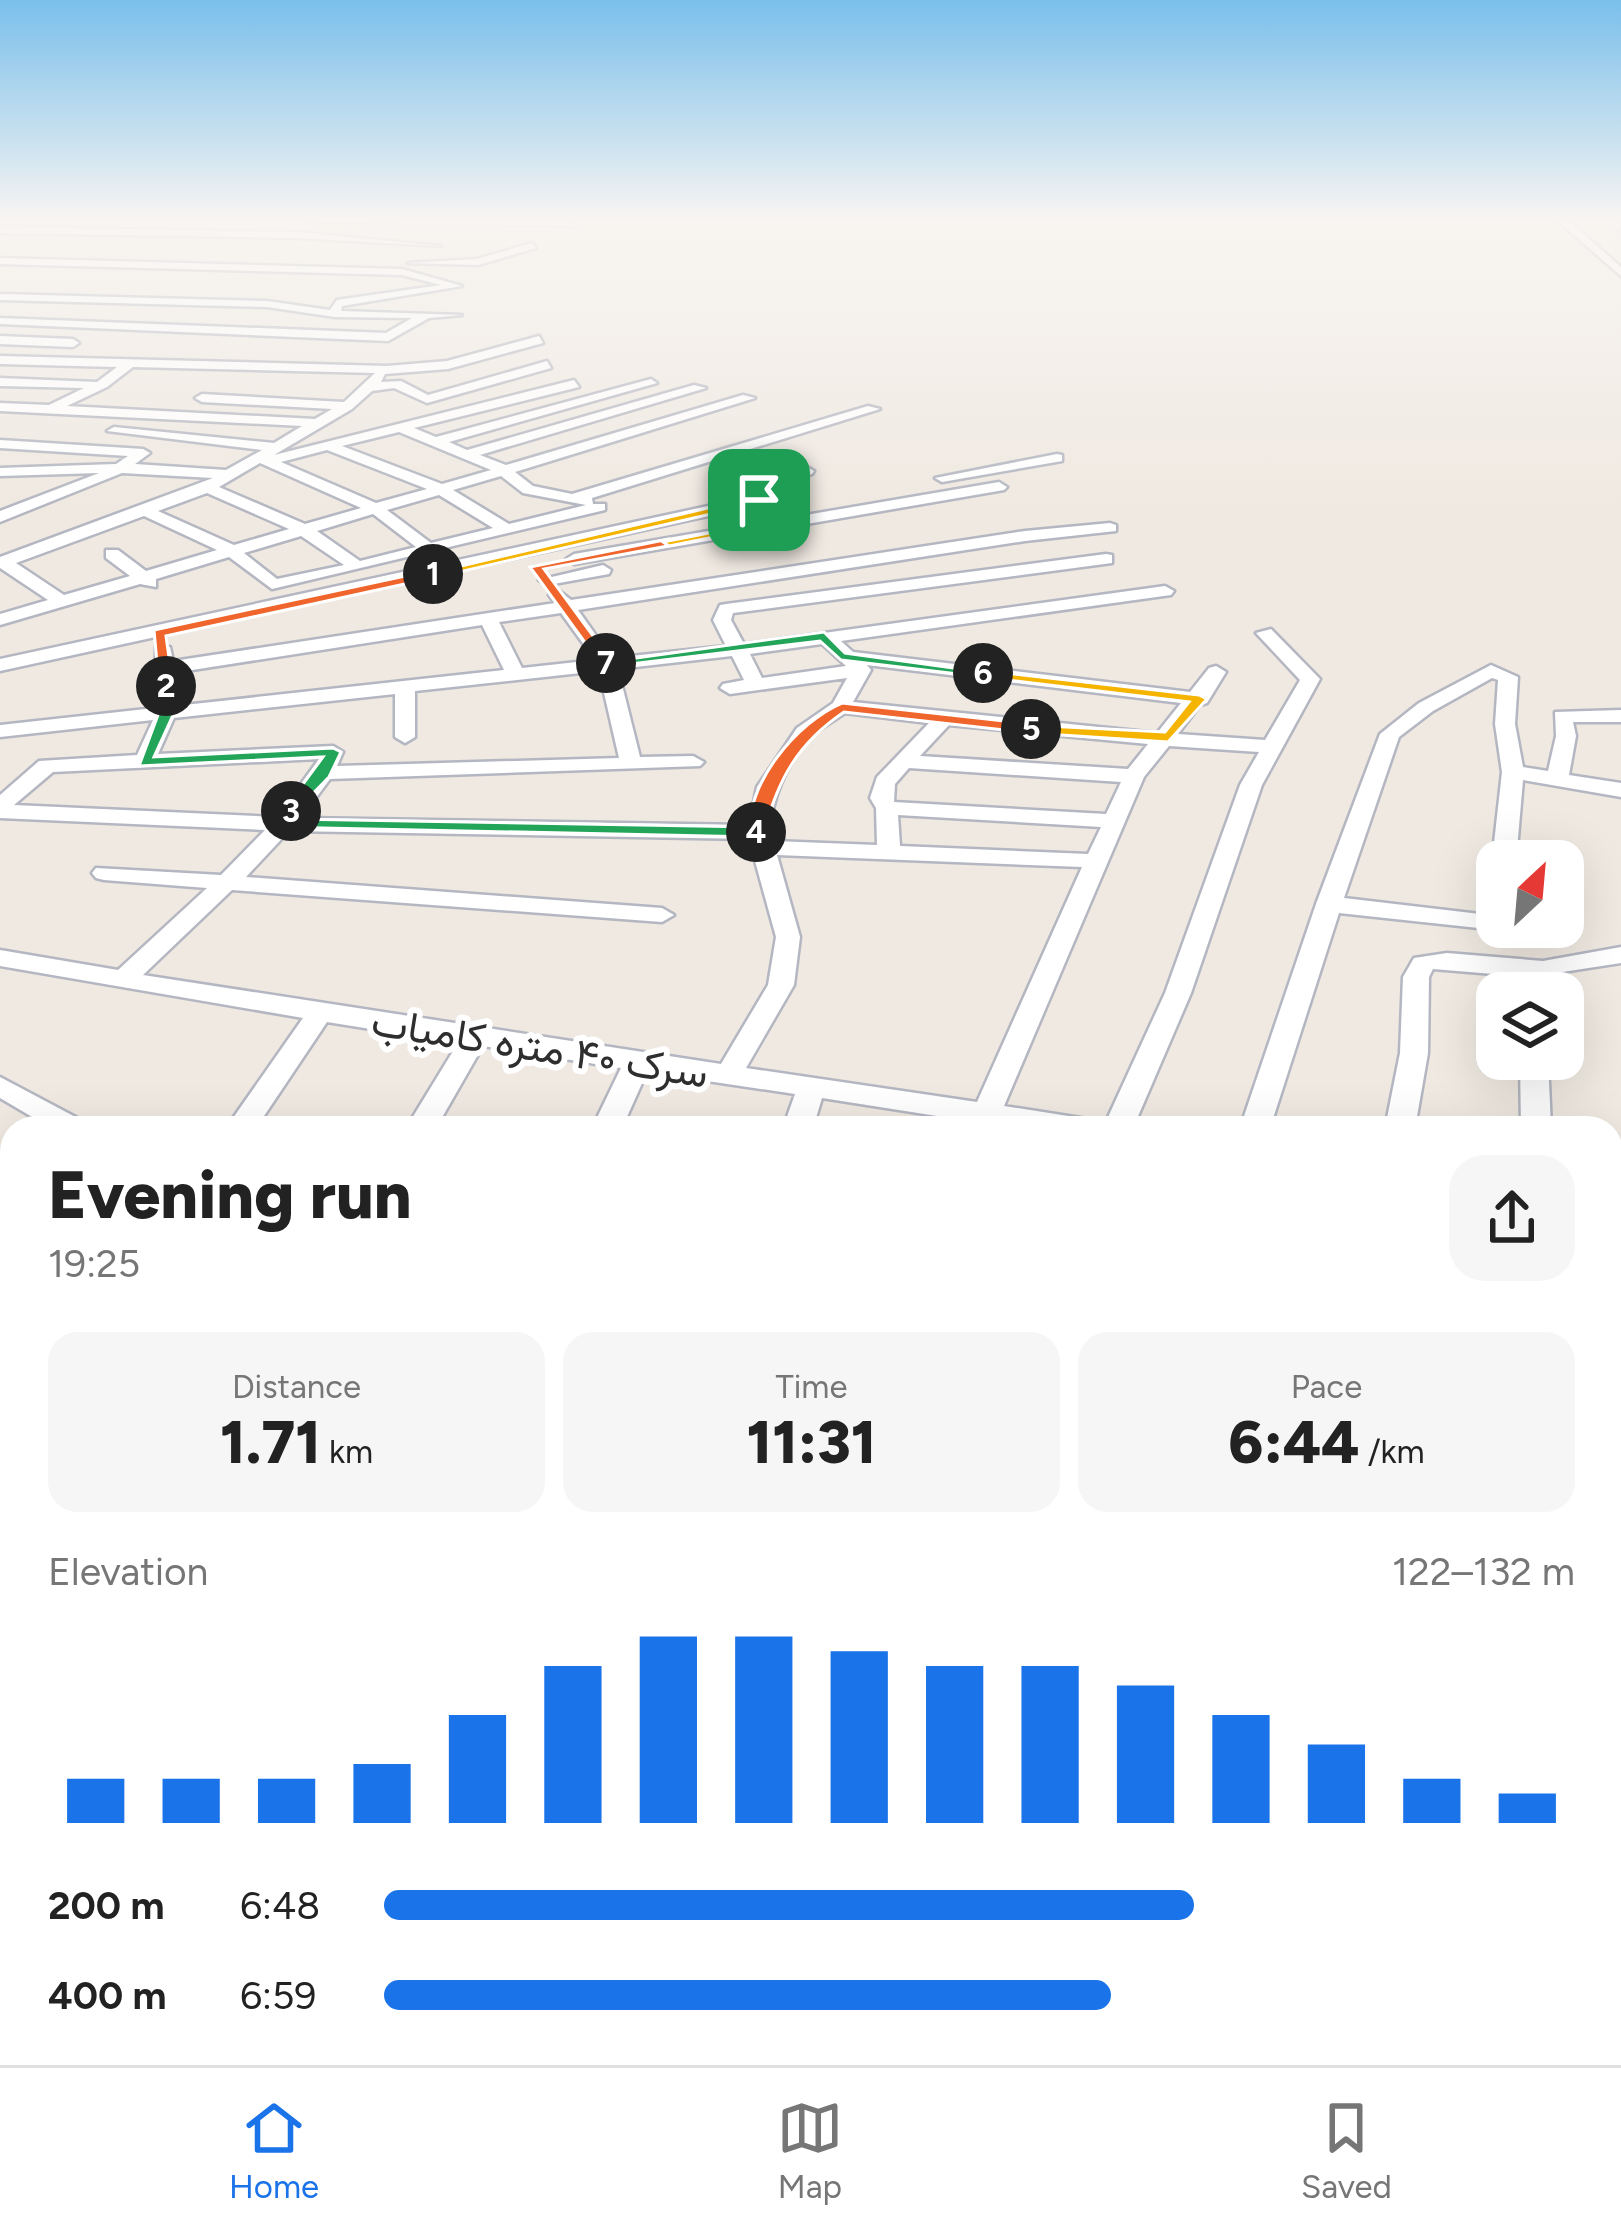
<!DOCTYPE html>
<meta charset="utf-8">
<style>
body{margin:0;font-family:Figtree,Vazirmatn,sans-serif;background:#f6f6f6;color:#222;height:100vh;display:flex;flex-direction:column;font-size:45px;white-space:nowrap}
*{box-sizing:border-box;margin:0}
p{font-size:39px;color:#767676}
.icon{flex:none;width:66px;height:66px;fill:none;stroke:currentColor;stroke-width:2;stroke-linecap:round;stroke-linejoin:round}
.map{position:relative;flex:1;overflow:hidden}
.panel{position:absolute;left:0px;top:1116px;width:1623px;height:951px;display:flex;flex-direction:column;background:#fff;border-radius:36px 36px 0 0;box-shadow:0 12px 48px #0002}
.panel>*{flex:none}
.needle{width:78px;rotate:26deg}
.buttons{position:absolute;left:1476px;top:840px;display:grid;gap:24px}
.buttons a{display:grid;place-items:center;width:108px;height:108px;border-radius:24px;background:#fff;box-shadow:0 12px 48px #0002;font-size:60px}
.pin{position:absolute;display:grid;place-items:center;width:102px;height:102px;color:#fff;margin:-51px;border-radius:24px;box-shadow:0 6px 18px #0006}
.km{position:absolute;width:60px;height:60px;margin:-30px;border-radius:50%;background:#222;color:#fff;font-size:33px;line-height:60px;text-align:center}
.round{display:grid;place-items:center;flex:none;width:126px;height:126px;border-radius:36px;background:#f6f6f6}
.headline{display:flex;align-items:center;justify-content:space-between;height:204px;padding:0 48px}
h1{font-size:66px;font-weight:800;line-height:90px}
.figures{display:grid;grid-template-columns:repeat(3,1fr);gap:18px;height:204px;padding:12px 48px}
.figures div{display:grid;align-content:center;border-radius:30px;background:#f6f6f6;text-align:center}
.figures b{font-size:60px;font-weight:800}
.figures small{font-size:33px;font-weight:400}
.figures p{font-size:33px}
.chart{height:336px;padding:24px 48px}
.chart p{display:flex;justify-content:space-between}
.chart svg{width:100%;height:216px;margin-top:12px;stroke:#1a73e8;stroke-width:6}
ul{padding:0 48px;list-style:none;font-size:39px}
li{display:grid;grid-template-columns:192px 144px 1fr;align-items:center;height:90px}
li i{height:30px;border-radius:15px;background:#1a73e8}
.tabs{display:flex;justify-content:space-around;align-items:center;height:168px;border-top:3px solid #e0e0e0;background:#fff;font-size:33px;color:#767676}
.tabs a{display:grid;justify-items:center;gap:6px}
.tabs .selected{color:#1a73e8}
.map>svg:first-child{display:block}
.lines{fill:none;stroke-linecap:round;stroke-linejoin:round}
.minor-casing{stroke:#b4b7c1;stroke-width:5}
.minor{fill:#fff;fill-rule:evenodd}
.split-1{fill:#f5b400;stroke:#fff;stroke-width:3}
.split-2{fill:#f0652b;stroke:#fff;stroke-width:3}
.split-3{fill:#22a559;stroke:#fff;stroke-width:3}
.split-4{fill:#22a559;stroke:#fff;stroke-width:3}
.split-5{fill:#f0652b;stroke:#fff;stroke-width:3}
.split-6{fill:#f5b400;stroke:#fff;stroke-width:3}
.split-7{fill:#22a559;stroke:#fff;stroke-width:3}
.split-8{fill:#f0652b;stroke:#fff;stroke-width:3}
.split-9{fill:#f5b400;stroke:#fff;stroke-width:3}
.labels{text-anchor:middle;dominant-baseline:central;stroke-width:12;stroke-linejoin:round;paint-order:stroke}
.street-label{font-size:42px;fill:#2e2e2e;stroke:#fff}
</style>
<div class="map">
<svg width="1621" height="2065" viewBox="0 0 1621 2065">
<rect width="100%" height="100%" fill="#efe9e1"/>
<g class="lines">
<defs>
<g id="minor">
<polygon points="431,221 573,223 578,226 311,222"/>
<polygon points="1558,221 1569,221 1621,267 1621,276"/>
<polygon points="1607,221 1618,221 1621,231"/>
<polygon points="0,227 297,232 441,246 297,238 0,233"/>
<polygon points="532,243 536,248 478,265 407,263 477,259"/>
<polygon points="0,258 402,269 462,286 342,306 341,311 462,315 429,318 388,341 0,324 0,318 386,333 412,318 335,317 267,307 0,300 0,294 267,301 330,310 337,300 441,285 402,275 0,264"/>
<polygon points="0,336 73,339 79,343 73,347 0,344"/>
<path d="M539,336L543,343L448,369L385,374L381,382L401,381L428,395L547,361L551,368L427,403L394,388L372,391L352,409L274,455L574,380L579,387L414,428L436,437L651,379L657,383L449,442L467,450L694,385L706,388L480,455L506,465L743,395L755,398L515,472L533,486L572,494L868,406L880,409L592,498L593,504H605V510L272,589L229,557L156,579V587L140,584L0,625V614L48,600L0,568V557L213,478L122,473L0,522V511L99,473L0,476V468L116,464L128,456L0,448V440L143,449L150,453L135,464L226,470L262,450L107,431L114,427L274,443L302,426L0,411V403L49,405L84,388L0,386V378L97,382L117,367L0,364V356L387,366L447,361ZM133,367L375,373L344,402L202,394L195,398L202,402L332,409L315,419L67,406L107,387ZM399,432L491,470L442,484L342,446ZM327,450L427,489L376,503L281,462ZM260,463L361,508L305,524L219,487ZM501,476L523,493L586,505L509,524L453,490ZM207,493L289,529L234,545L158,511ZM439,495L493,528L431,543L387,510ZM373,514L416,547L360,561L317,531ZM144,516L217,550L146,571L118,550H106V558L130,576L64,595L16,563ZM301,536L344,565L277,579L244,553Z"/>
<polygon points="1057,454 1062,455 1062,461 942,482 935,478"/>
<polygon points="807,467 814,471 812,474 737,495 729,490"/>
<polygon points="999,482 1007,487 1004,490 574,564 566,559 574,554 779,519 758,505 0,671 0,659 759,495 784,505 794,517"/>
<path d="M1110,523L1116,525V531L1025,541L578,610L612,658L726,646L713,620L720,605L726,604L1106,554L1112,555V563L733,613L731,620L744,644L1165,586L1174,591L1171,595L841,641L853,652L1190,692L1209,668L1216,666L1226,672L1207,703L1200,705L1178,734L1265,740L1300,680L1256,633L1271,629L1320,679L1262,785L1191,993L1133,1128H1103L1165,993L1240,785L1259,752L1169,746L1144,777L1004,1106L1081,1118L1091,1121L1096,1128H965L969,1121L822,1098L813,1128H783L795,1094L647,1072L622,1128H592L621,1068L483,1046L436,1128H406L458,1043L327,1022L256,1128H226L303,1018L0,966V950L118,970L207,888L104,880L96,878L92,873L96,868L221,875L265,830L0,818V795L39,761L137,755L153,720L0,737V725L155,708L156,647H170L173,661L555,603L549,595L558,590L571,600L1025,531ZM561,613L595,660L522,668L499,622ZM482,625L504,670L175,706L173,673ZM822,644L846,666L762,678L750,654ZM732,656L744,680L723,684L720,688L730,694L847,678L833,703L797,728L757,787L749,825L301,818L330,779L700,766L704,762L693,756L640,757L618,669ZM867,665L1181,703L1157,733L853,702L871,670ZM599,671L619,758L337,766L343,752L333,746L158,754L174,718L395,694V737L405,743L415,737V691ZM845,713L929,723L877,777L870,798L876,808L877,845L773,841C765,807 789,758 813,735C822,727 835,720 845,713ZM949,725L1148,744L1128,769L920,756ZM319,759L277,817L14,805L53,772ZM909,768L1121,782L1106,814L894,802L895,784ZM898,815L1101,827L1088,854L900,846ZM289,831L749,839L776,937L768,985L721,1064L143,975L232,890L662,922L674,915L662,908L246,877ZM777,855L1082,867L977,1102L746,1068L794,985L800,937Z"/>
<polygon points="603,565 611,570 609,574 548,585 539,580"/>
<polygon points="1491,665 1518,677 1515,724 1523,767 1548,771 1556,736 1555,712 1621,710 1621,722 1573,722 1576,736 1569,775 1621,783 1621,797 1523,780 1516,861 1497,861 1496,866 1492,861 1502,772 1495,724 1498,680 1492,678 1433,711 1399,737 1344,898 1497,916 1497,927 1507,927 1497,930 1339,913 1270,1128 1240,1128 1316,904 1380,734 1419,703"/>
<polygon points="1621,947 1621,963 1530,977 1433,969 1429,977 1428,1053 1415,1128 1385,1128 1400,1053 1403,977 1414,958 1447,953 1543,961"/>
<polygon points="1520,1059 1548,1059 1551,1128 1521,1128"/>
<polygon points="0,1077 83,1121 88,1128 51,1128 0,1098"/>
<polygon points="1611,1167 1621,1168 1621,1190 1611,1189"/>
<polygon points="1611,1266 1621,1267 1621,1291 1611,1290"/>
<polygon points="0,1329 12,1333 12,1382 0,1385"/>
<polygon points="1611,1362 1621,1365 1621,1396 1611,1393"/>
<polygon points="1611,1486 1621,1489 1621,1547 1611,1543"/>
<polygon points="12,1520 12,1554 0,1558 0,1524"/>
<polygon points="1611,1688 1621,1692 1621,1742 1611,1738"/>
<polygon points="12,1696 12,1738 0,1742 0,1700"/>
<polygon points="0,1923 12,1924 12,1970 0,1969"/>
<polygon points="1611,1958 1621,1962 1621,2019 1611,2015"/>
<polygon points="384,2055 434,2055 436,2065 386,2065"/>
<polygon points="704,2055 754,2055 758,2065 708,2065"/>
<polygon points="780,2055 844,2055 839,2065 776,2065"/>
<polygon points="898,2055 948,2055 952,2065 902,2065"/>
<polygon points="1153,2055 1204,2055 1208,2065 1158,2065"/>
<polygon points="1402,2055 1455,2055 1459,2065 1407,2065"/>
</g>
</defs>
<use href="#minor" class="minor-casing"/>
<use href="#minor" class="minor"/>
</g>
<linearGradient id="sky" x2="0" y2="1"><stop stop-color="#7abfeb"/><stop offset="0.43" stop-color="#f8f5f2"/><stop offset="1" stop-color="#f8f5f2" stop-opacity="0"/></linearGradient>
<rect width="1621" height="510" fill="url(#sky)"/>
<polygon class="split-1" points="759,496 763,502 433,578 427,574"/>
<polygon class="split-2" points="433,570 437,577 166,636 173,686 166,690 159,686 154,630"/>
<polygon class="split-3" points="166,682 173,686 173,715 154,757 333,748 341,752 329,777 291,816 283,811 323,757 139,766 158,715 159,686"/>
<polygon class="split-4" points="286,808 297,808 293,819 756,827 764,832 756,837 275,827"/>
<path class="split-5" d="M842,703L1031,724L1039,729L1031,733L844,712C798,743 778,779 764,832L750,836C744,785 797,722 842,703Z"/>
<polygon class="split-6" points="978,670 1199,695 1207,699 1168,742 1031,733 1026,725 1165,732 1189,702 983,677"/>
<polygon class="split-7" points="824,632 845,653 990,673 983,677 841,660 820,641 606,667 600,663"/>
<polygon class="split-8" points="669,539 673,545 544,569 613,663 602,666 530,567"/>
<polygon class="split-9" points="755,497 782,506 795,521 669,546 663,542 781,519"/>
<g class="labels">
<g class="street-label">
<text transform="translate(540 1047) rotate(9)">سرک ۴۰ متره کامیاب</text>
</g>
</g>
</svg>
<div class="buttons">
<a><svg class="needle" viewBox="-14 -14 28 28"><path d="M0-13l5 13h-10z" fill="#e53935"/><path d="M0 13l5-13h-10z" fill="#767676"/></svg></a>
<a><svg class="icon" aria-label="layers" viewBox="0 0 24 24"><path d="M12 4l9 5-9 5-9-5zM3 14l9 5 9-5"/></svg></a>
</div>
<div class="pin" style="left:759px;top:500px;background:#1e9e55"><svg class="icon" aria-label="arrive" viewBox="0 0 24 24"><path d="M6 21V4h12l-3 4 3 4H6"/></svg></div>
<b class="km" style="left:433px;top:574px">1</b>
<b class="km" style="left:166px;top:686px">2</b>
<b class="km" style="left:291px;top:811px">3</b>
<b class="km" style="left:756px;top:832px">4</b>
<b class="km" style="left:1031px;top:729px">5</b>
<b class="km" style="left:983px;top:673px">6</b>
<b class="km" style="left:606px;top:663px">7</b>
<section class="panel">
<div class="headline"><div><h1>Evening run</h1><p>19:25</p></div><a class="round"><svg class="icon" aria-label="share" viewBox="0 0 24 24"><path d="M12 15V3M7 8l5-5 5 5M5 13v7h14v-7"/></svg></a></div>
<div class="figures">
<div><p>Distance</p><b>1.71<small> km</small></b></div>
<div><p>Time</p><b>11:31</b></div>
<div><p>Pace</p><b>6:44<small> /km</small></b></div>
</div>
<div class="chart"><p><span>Elevation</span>122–132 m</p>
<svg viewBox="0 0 160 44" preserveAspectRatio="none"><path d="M5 44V35M15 44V35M25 44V35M35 44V32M45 44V22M55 44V12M65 44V6M75 44V6M85 44V9M95 44V12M105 44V12M115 44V16M125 44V22M135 44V28M145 44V35M155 44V38"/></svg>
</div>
<ul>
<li><b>200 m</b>6:48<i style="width:68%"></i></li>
<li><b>400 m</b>6:59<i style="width:61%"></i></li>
</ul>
</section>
</div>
<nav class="tabs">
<a class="selected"><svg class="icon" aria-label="home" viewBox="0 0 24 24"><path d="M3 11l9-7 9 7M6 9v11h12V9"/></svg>Home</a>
<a><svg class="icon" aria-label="map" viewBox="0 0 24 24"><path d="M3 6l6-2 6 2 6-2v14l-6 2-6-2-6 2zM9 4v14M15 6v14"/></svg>Map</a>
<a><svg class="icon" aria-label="saved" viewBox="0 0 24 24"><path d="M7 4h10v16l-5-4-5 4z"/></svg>Saved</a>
</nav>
